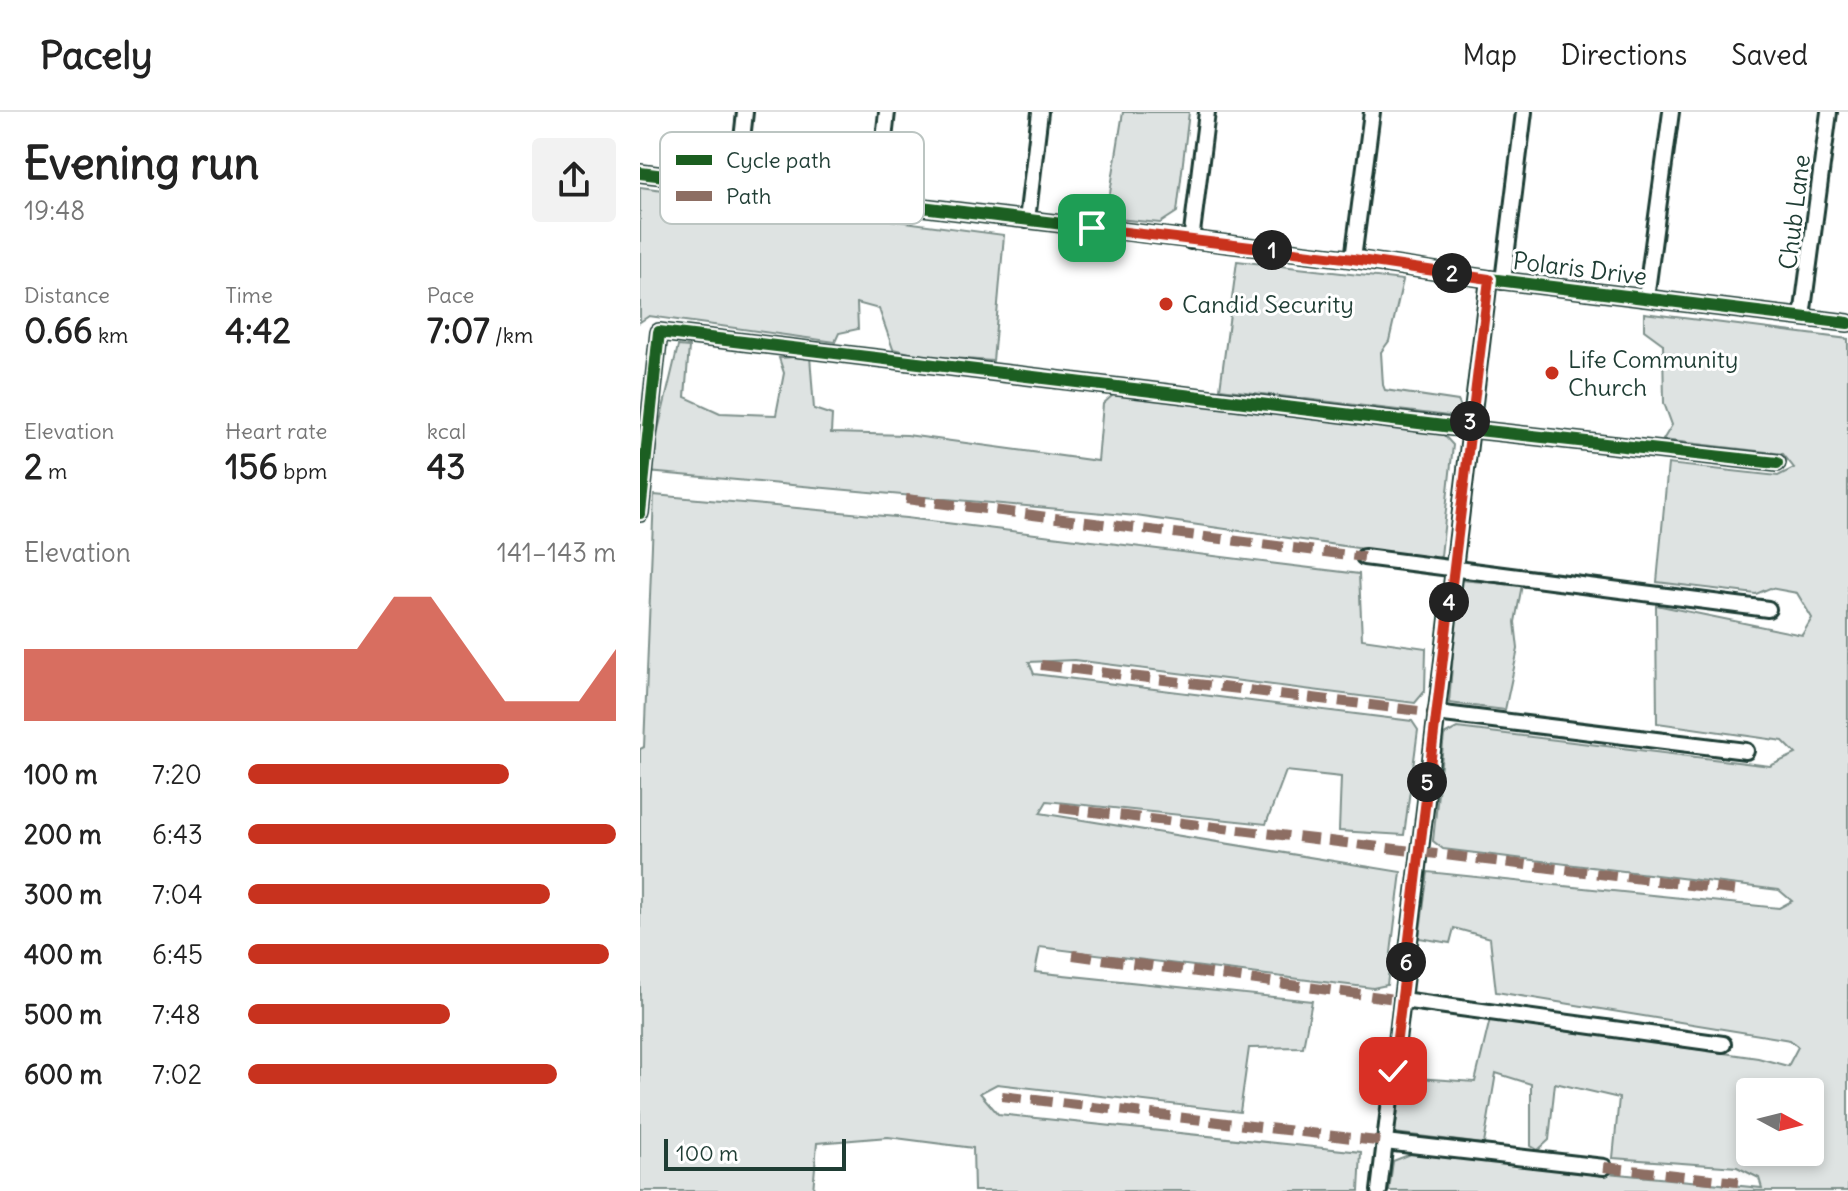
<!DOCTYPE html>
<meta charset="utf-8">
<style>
body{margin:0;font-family:Delius,sans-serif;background:#f2f2f2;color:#222;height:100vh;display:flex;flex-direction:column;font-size:30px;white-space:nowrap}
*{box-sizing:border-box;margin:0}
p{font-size:26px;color:#767676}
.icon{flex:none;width:44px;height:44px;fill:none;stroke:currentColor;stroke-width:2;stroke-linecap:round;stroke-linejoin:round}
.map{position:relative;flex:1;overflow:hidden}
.side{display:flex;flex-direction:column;background:#fff;width:640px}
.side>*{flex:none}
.needle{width:52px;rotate:97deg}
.tools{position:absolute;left:1096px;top:966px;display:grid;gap:16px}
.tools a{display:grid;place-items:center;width:88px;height:88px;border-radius:8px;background:#fff;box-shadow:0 4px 12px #0003;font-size:40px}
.scale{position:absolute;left:24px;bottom:20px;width:182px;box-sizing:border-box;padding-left:8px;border:4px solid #1f3d34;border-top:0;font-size:22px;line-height:28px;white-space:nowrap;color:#1f3d34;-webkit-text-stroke:6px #fff;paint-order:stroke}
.pin{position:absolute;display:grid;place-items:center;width:68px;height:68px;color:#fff;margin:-34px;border-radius:16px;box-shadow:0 4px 12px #0006}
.km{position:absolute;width:40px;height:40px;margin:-20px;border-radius:50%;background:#222;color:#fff;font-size:22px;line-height:40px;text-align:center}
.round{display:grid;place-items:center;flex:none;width:84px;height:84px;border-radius:8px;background:#f2f2f2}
.headline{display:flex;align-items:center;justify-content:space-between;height:136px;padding:0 24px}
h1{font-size:44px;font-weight:700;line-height:60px}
.figures{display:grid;grid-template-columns:repeat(3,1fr);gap:12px;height:136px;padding:8px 24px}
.figures div{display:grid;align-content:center}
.figures b{font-size:34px;font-weight:700}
.figures small{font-size:22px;font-weight:400}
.figures p{font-size:22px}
.chart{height:224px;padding:16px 24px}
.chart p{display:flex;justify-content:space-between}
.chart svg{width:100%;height:144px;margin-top:8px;fill:#c8321e;opacity:.7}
ul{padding:0 24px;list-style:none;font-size:26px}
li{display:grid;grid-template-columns:128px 96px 1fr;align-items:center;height:60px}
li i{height:20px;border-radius:10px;background:#c8321e}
header{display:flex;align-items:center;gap:48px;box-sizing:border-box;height:112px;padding:0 40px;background:#fff;border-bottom:2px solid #e0e0e0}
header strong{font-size:38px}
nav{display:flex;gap:44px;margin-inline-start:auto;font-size:28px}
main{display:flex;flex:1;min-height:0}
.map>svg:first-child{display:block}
.green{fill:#dee3e2;stroke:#7e908b;stroke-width:2;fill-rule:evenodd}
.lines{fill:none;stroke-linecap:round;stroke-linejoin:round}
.minor-casing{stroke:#1f3d34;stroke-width:20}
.minor{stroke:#fff;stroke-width:14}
.quiet{stroke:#8d6e63;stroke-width:10;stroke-dasharray:20 10;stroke-linecap:butt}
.cycleway-casing{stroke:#fff;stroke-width:17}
.cycleway{stroke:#1b5e20;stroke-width:12}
.route-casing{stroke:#fff;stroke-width:16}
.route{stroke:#c8321e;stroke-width:10}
.poi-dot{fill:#c8321e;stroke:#fff;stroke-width:3}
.labels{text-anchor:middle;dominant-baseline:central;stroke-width:6;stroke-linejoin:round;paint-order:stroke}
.street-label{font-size:24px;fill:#1f3d34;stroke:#fff}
.poi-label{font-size:24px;fill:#1f3d34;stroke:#fff;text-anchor:start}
.key{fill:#fff;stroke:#bcc5c2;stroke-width:2}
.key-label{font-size:22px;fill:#1f3d34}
</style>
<header>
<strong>Pacely</strong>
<nav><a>Map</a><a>Directions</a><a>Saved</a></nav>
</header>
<main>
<section class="side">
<div class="headline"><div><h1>Evening run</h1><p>19:48</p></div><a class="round"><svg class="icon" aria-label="share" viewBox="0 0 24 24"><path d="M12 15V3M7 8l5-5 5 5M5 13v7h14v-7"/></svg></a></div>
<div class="figures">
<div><p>Distance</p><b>0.66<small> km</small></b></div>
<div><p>Time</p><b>4:42</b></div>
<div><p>Pace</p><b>7:07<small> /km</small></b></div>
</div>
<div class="figures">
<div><p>Elevation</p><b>2<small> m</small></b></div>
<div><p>Heart rate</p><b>156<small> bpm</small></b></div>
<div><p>kcal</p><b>43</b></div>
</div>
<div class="chart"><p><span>Elevation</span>141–143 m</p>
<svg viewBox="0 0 160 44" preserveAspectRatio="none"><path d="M0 44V22L10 22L20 22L30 22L40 22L50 22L60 22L70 22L80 22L90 22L100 6L110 6L120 22L130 38L140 38L150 38L160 22V44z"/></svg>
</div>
<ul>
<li><b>100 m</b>7:20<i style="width:71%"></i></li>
<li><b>200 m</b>6:43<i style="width:100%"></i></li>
<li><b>300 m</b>7:04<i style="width:82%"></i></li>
<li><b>400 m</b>6:45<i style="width:98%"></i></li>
<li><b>500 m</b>7:48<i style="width:55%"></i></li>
<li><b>600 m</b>7:02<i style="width:84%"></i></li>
</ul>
</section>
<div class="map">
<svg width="1208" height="1079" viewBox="0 0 1208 1079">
<rect width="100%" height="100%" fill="#fff"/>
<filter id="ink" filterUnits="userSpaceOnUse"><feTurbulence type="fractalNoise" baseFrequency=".0125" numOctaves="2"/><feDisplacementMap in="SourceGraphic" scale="16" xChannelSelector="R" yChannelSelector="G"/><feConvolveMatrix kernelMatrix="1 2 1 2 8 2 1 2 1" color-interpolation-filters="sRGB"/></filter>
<g filter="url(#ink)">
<g class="green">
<polygon points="483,0 549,0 537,100 520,111 466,106"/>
<polygon points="0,75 364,123 353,249 282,244 253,237 239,197 217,191 218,217 199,221 195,230 9,204 0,210"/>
<polygon points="597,149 763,168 749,229 741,240 743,273 745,278 818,289 821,295 817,305 580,277"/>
<path d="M1004,201L1208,227V1079H749L753,1049L771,1042L1122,1076L1119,1066L1097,1055L973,1046L979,986L915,971L909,1028L898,1038L891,1034V972L856,961L844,1032L754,1021L762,965L835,970L850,907L1118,946L1148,954L1158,935L1150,928L856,880L850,826L814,816L810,831L779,826L788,760L1139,796L1152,789L1139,778L803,737L793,729L804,623L817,616L1130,654L1156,642L1143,629L1017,611L1016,493L1162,523L1172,506L1157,481L1130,476L1116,482L1017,470L1028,352L1138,364L1154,356L1143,342L1023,328L1032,313L1024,291L1023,232L1004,218ZM1110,980H1170V1040H1110Z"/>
<polygon points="38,234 49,235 45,285 80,301 136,303 144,261 139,246 170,244 174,297 192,303 191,321 267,323 458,349 463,292 474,282 801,320 813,333 801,444 792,451 724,437 496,404 8,360"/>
<polygon points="14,383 266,406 719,462 722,527 786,536 785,579 775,591 434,548 389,550 394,562 772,609 778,618 764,723 699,719 701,665 646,659 626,712 407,689 400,701 761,760 747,873 733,876 400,835 395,860 672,889 663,935 609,936 600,1000 357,972 340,981 358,1002 721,1040 719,1079 334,1079 333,1036 248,1025 177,1031 173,1079 0,1079 0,637 4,635"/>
<polygon points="819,468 882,473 875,510 878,537 865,598 809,591"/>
</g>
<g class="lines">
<defs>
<g id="minor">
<polyline points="0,61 713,147 849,167 1208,211"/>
<polyline points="97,73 105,0"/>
<polyline points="237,90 247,0"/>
<polyline points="387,108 400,0"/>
<polyline points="551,129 567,0"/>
<polyline points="713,147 732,0"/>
<polyline points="863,169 884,0"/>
<polyline points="1006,186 1031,0"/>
<polyline points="1162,205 1189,0"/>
<polyline points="0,401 19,220 829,317 1137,351"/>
<polyline points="724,445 1128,497"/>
<polyline points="796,601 1106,639"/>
<polyline points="762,888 1083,932"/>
<polyline points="745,1030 964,1055"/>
<polyline points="739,1079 849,167"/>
</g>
</defs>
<use href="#minor" class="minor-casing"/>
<use href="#minor" class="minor"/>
<g class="quiet">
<polyline points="266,387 724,445"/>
<polyline points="401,553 796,601"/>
<polyline points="420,696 1099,779"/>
<polyline points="433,843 762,888"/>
<polyline points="362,984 745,1030"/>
<polyline points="964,1055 1098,1070"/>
</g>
<defs>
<g id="cycleway">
<polyline points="0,61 713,147 849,167 1208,211"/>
<polyline points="0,401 19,220 829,317 1137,351"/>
</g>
</defs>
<use href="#cycleway" class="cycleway-casing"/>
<use href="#cycleway" class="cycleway"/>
</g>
</g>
<g class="lines" filter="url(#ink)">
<defs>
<polyline id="route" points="452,116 713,147 849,167 753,959"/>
</defs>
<use href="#route" class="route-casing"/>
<use href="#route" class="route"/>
</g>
<g class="poi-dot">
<circle cx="526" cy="192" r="8"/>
<circle cx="912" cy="261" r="8"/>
</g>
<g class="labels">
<g class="street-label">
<text transform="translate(1154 100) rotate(-83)">Chub Lane</text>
<text transform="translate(940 156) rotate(7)">Polaris Drive</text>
</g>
<g class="poi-label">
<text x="542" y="192">Candid Security</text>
<text x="928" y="247">Life Community<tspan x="928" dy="28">Church</tspan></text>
</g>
</g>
<rect x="20" y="20" width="264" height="92" rx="12" class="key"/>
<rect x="36" y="43" width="36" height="10" fill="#1b5e20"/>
<rect x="36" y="79" width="36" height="10" fill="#8d6e63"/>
<g class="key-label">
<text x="86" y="56">Cycle path</text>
<text x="86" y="92">Path</text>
</g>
</svg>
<div class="tools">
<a><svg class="needle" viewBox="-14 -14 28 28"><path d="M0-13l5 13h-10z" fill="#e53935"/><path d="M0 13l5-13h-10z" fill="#767676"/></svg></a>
</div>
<div class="scale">100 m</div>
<div class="pin" style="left:452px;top:116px;background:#1e9e55"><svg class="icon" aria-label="arrive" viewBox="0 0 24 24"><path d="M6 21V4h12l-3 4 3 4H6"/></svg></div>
<div class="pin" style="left:753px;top:959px;background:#d93025"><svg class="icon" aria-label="check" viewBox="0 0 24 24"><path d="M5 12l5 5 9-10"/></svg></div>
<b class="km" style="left:632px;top:138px">1</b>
<b class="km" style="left:812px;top:161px">2</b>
<b class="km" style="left:830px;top:309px">3</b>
<b class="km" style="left:809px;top:490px">4</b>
<b class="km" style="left:787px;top:670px">5</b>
<b class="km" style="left:766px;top:850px">6</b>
</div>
</main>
